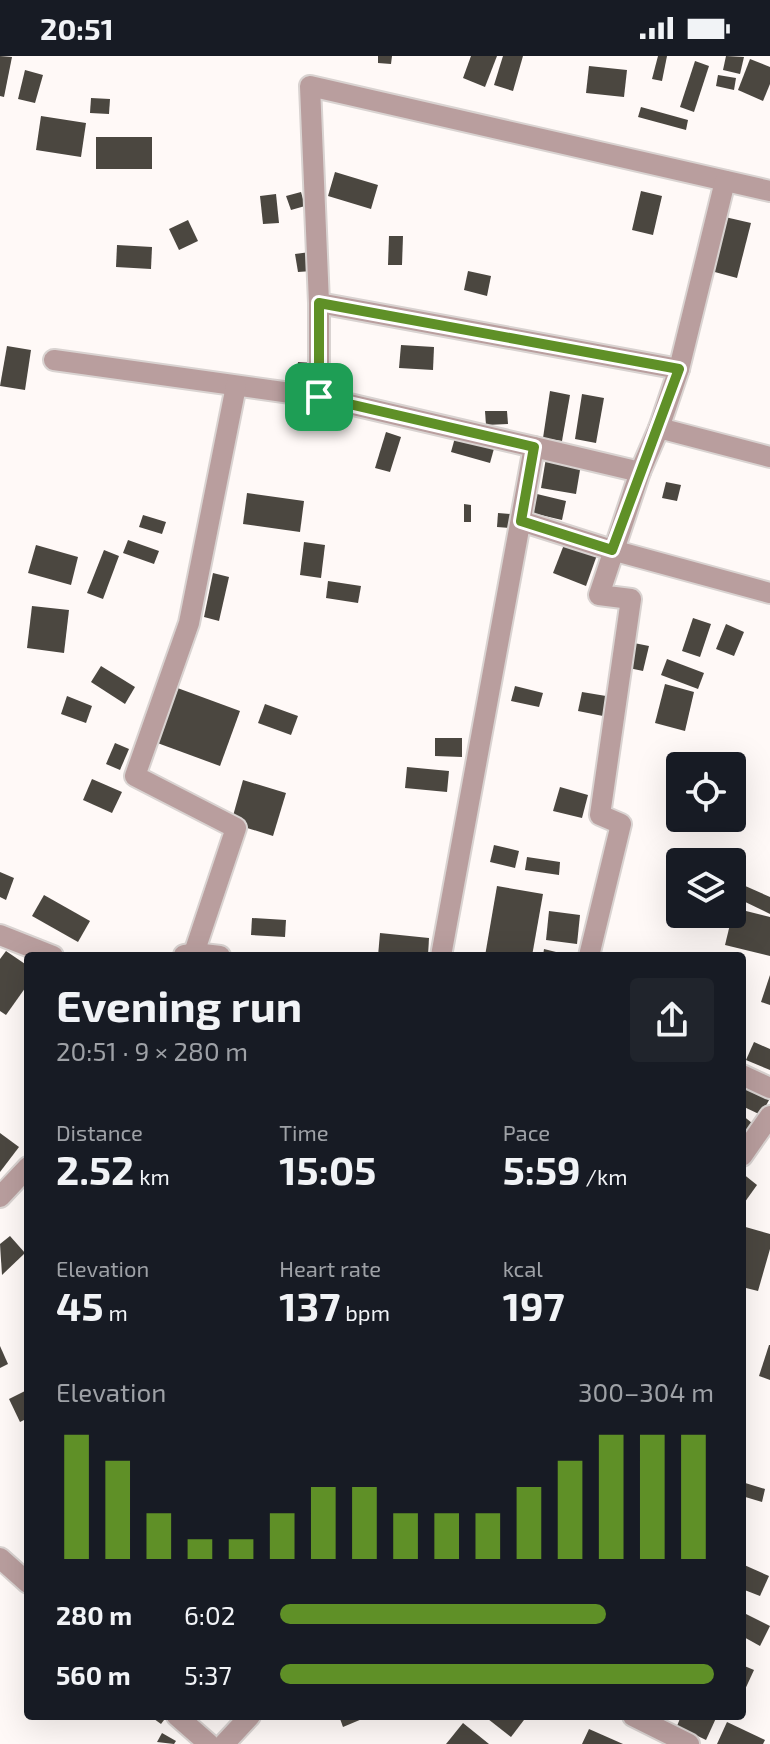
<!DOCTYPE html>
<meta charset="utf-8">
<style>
body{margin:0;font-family:"Exo 2",sans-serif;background:#20242c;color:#f1f3f6;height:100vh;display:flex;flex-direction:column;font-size:30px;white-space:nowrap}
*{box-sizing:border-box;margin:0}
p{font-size:26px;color:#9ea1a6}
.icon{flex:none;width:44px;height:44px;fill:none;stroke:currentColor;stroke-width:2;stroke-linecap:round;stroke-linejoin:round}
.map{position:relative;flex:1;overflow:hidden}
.details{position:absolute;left:24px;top:896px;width:722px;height:768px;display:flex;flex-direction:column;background:#171b24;border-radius:8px;box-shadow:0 8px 32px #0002}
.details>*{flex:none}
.tools{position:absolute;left:666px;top:696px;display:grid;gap:16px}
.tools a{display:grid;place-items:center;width:80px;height:80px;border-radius:8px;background:#171b24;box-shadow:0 8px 32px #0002;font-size:40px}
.pin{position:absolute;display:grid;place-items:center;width:68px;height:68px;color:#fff;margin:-34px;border-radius:16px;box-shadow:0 4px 12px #0006}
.round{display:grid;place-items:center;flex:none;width:84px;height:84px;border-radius:8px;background:#20242c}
.overview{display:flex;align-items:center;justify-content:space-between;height:136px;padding:0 32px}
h1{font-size:44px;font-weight:700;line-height:60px}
.stats{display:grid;grid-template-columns:repeat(3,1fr);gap:12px;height:136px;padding:8px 32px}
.stats div{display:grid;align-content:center}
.stats b{font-size:40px;font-weight:700}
.stats small{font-size:22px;font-weight:400}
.stats p{font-size:22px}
.chart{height:224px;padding:16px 32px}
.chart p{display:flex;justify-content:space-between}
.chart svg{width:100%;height:144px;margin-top:8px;stroke:#5f9027;stroke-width:6}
ul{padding:0 32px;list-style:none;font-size:26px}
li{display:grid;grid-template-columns:128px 96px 1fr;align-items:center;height:60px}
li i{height:20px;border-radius:10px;background:#5f9027}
.status{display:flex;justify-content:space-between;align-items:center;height:56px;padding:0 40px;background:#171b24;direction:ltr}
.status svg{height:22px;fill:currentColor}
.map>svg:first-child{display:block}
.building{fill:#4b4740}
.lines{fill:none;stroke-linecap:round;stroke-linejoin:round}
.minor-casing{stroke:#d9d3d1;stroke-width:24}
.minor{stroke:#b99e9e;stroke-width:20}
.route-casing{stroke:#fff;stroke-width:16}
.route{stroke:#5f9027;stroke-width:10}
</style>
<div class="status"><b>20:51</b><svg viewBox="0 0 49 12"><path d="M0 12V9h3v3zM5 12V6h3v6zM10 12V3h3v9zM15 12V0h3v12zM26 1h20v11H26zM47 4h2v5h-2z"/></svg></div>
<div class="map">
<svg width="770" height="1688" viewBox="0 0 770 1688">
<rect width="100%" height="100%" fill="#fff9f7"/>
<g class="building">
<polygon points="0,0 12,1 4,41 0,40"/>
<polygon points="378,0 392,0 391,8 378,7"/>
<polygon points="471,0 497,0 485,31 463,22"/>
<polygon points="503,0 523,0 513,35 494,29"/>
<polygon points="658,0 667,0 662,25 652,23"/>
<polygon points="726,0 744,1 740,18 723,14"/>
<polygon points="750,3 770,11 770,28 763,45 738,34"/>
<polygon points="695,5 709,10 694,56 680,51"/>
<polygon points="589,10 627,14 624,41 586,37"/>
<polygon points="25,14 43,19 35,47 18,43"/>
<polygon points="718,19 736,22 734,34 716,30"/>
<polygon points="91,42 110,43 109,58 90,57"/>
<polygon points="641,51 688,64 686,74 638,61"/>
<polygon points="41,60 86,67 81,101 36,94"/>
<rect x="96" y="81" width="56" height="32"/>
<polygon points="335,116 378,129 371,153 328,140"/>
<polygon points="641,135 662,140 653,179 632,174"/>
<polygon points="301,136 305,150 291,154 286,140"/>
<polygon points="276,138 279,167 263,168 260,140"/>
<polygon points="725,161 751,167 737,222 711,215"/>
<polygon points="188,164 198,185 179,194 169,173"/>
<polygon points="389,180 403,180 402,209 388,209"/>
<polygon points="117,189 152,191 151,213 116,211"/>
<polygon points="310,196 312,215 298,216 295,198"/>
<polygon points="468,215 491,220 487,240 464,234"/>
<polygon points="401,289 434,291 433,314 399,312"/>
<polygon points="7,290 31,294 25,334 0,330"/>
<polygon points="298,306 315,307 313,326 296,325"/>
<polygon points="550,335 570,339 562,385 543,382"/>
<polygon points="582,338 604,342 596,387 575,383"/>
<polygon points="485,355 507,355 508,368 486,369"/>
<polygon points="386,376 401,381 390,416 375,412"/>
<polygon points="456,378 495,389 490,407 451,396"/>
<polygon points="546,402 581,408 576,438 541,432"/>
<polygon points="666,426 681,429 677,445 662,442"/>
<polygon points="247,437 304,445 300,476 243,468"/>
<polygon points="537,438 566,445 562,464 532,457"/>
<polygon points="464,448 471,449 471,466 464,466"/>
<polygon points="498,457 511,458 510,472 497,471"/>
<polygon points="143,459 166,466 162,478 139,471"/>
<polygon points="128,484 159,495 154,508 123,497"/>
<polygon points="304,486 325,489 321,522 300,519"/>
<polygon points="565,486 597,499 586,530 553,517"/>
<polygon points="36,489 78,501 71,529 28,517"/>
<polygon points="104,494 119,500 103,543 87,537"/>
<polygon points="213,517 229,521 219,565 204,561"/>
<polygon points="328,525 361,530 358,547 326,542"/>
<polygon points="32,550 69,554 64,597 27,592"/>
<polygon points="693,562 711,568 700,601 682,595"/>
<polygon points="726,568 744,576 734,600 716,593"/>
<polygon points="634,587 649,590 643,615 629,612"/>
<polygon points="667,603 704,617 698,633 661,619"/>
<polygon points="101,610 135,631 125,648 91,626"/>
<polygon points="665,628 694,636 685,675 655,667"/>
<polygon points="172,630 240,655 220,710 152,685"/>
<polygon points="515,630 543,637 539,651 511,645"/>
<polygon points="582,636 606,640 603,660 578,655"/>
<polygon points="67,640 92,650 86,667 61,658"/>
<polygon points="265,648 298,660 291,679 258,667"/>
<polygon points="435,682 462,682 462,701 435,700"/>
<polygon points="115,687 129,693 120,714 106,708"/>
<polygon points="407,711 449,715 447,736 405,732"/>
<polygon points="92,723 122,736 112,757 83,744"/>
<polygon points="243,724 286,737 273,780 231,767"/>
<polygon points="560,731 588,739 582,762 553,755"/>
<polygon points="494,789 519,795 515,812 490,806"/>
<polygon points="527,801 560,806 559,819 525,814"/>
<polygon points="0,816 14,822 6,844 0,841"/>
<polygon points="743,829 770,841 770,858 737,842"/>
<polygon points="497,830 543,838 532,900 485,900"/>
<polygon points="44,839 90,865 78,886 32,860"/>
<polygon points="734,852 770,861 770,900 725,889"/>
<polygon points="549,855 580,859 577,888 546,884"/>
<polygon points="252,862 286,864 285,881 251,879"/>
<polygon points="380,877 429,882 428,900 378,900"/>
<polygon points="544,893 568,899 568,900 543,900"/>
<polygon points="6,895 28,910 28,928 6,959 0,955 0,903"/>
<polygon points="770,919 770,949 761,946"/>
<polygon points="754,986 770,993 770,1014 746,1004"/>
<polygon points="742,1030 769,1044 761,1059 742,1050"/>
<polygon points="742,1059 752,1067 742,1080"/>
<polygon points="0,1077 19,1091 0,1116"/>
<polygon points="742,1117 757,1129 742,1150"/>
<polygon points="742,1170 770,1178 770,1193 758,1235 742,1231"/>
<polygon points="10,1180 25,1197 2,1219 0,1188"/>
<polygon points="769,1289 770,1289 770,1324 759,1320"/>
<polygon points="0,1290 8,1308 0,1312"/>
<polygon points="25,1335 28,1341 28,1362 20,1366 9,1343"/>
<polygon points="742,1426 765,1433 762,1446 742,1440"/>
<polygon points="742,1508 769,1520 760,1540 742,1533"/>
<polygon points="742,1556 770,1570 760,1590 742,1580"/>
<polygon points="742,1609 754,1614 742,1640"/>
<polygon points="150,1660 167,1660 161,1668"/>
<polygon points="339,1660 360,1660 362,1663 343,1671"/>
<polygon points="491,1660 527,1660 511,1681 488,1663"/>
<polygon points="681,1660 717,1660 706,1684 677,1670"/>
<polygon points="727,1666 765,1684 763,1688 717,1688"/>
<polygon points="463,1667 489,1688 446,1688"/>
<polygon points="589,1673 623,1688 582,1688"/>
<polygon points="162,1677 176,1685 174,1688 157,1686"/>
</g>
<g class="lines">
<defs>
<g id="minor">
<polyline points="319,247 679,313 659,372"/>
<polyline points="54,304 319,341 319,247 310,30 770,135"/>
<polyline points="679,313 725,125"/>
<polyline points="319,341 534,391 441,900"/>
<polyline points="534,391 640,416 659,372 770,401"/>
<polyline points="521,465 612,494 770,537"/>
<polyline points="0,879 53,900"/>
<polyline points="184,899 195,897 220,900"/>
<polyline points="193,900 236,772 135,720 189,567 236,330"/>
<polyline points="589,900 621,768 600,759 631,543 599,539 640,416"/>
<polyline points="742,1019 770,1032"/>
<polyline points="742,1100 770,1060"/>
<polyline points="0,1141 28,1111"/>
<polyline points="0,1502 28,1527"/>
<polyline points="177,1660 209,1688"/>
<polyline points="633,1660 689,1688"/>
<polyline points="224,1688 250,1660"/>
</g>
</defs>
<use href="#minor" class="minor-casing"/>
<use href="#minor" class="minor"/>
</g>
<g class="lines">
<defs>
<polygon id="route" points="319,247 679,313 612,494 521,465 534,391 319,341"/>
</defs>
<use href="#route" class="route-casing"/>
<use href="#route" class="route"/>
</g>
</svg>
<div class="tools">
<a><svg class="icon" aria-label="locate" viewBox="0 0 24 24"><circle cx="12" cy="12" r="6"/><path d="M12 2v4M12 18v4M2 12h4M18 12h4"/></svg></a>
<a><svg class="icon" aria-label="layers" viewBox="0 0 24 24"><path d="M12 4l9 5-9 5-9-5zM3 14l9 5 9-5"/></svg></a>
</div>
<div class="pin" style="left:319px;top:341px;background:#1e9e55"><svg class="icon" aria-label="arrive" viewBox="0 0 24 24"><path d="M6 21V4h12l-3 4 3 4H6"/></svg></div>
<section class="details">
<div class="overview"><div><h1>Evening run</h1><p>20:51 · 9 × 280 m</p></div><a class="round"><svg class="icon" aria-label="share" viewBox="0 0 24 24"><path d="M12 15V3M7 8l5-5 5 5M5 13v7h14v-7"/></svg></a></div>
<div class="stats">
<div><p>Distance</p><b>2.52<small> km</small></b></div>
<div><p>Time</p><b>15:05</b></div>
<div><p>Pace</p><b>5:59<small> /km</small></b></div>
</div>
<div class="stats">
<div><p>Elevation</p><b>45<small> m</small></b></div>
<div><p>Heart rate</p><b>137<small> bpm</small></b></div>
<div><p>kcal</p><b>197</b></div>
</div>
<div class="chart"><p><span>Elevation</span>300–304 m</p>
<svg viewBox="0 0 160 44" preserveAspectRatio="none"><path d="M5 44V6M15 44V14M25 44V30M35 44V38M45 44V38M55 44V30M65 44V22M75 44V22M85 44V30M95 44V30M105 44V30M115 44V22M125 44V14M135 44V6M145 44V6M155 44V6"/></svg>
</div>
<ul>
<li><b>280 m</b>6:02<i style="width:75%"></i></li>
<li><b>560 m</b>5:37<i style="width:100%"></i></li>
</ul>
</section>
</div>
